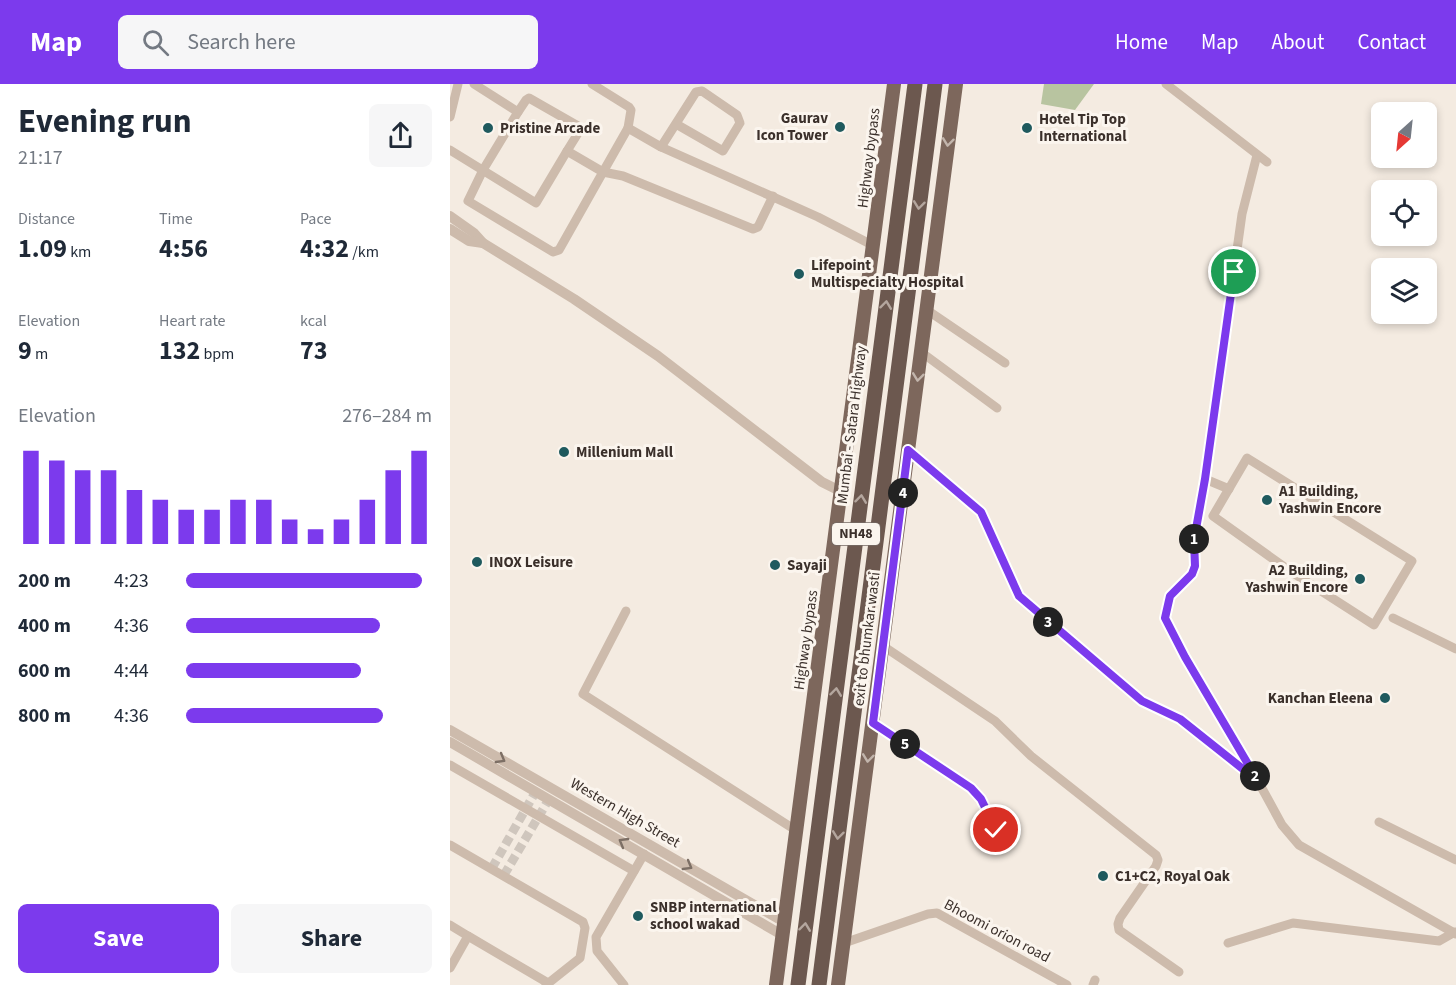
<!DOCTYPE html>
<meta charset="utf-8">
<style>
body{margin:0;font-family:"Source Sans 3",sans-serif;background:#f6f6f7;color:#1f2937;height:100vh;display:flex;flex-direction:column;font-size:22px;white-space:nowrap}
*{box-sizing:border-box;margin:0}
p{font-size:20px;color:#747a83}
.icon{flex:none;width:33px;height:33px;fill:none;stroke:currentColor;stroke-width:2;stroke-linecap:round;stroke-linejoin:round}
.map{position:relative;flex:1;overflow:hidden}
.drawer{display:flex;flex-direction:column;background:#fff;width:450px}
.drawer>*{flex:none}
.needle{width:39px;rotate:207deg}
.fabs{position:absolute;left:921px;top:18px;display:grid;gap:12px}
.fabs a{display:grid;place-items:center;width:66px;height:66px;border-radius:9px;background:#fff;box-shadow:0 3px 9px #0003;font-size:30px}
.pin{position:absolute;display:grid;place-items:center;width:51px;height:51px;color:#fff;margin:-26px;border:3px solid #fff;border-radius:50%;box-shadow:0 2px 6px #0007}
.km{position:absolute;width:30px;height:30px;margin:-15px;border-radius:50%;background:#222;color:#fff;font-size:16px;line-height:30px;text-align:center}
.round{display:grid;place-items:center;flex:none;width:63px;height:63px;border-radius:9px;background:#f6f6f7}
.head{display:flex;align-items:center;justify-content:space-between;height:102px;padding:0 18px}
h1{font-size:33px;font-weight:700;line-height:45px}
.metrics{display:grid;grid-template-columns:repeat(3,1fr);gap:9px;height:102px;padding:6px 18px}
.metrics div{display:grid;align-content:center}
.metrics b{font-size:26px;font-weight:700}
.metrics small{font-size:16px;font-weight:400}
.metrics p{font-size:16px}
.chart{height:168px;padding:12px 18px}
.chart p{display:flex;justify-content:space-between}
.chart svg{width:100%;height:108px;margin-top:6px;stroke:#7c3aed;stroke-width:6}
.cta{display:flex;gap:12px;margin-top:auto;padding:12px 18px}
.cta a{flex:1;height:69px;border-radius:9px;background:#7c3aed;color:#fff;font-size:24px;font-weight:700;line-height:69px;text-align:center}
.cta a+a{background:#f6f6f7;color:#1f2937}
ul{padding:0 18px;list-style:none;font-size:20px}
li{display:grid;grid-template-columns:96px 72px 1fr;align-items:center;height:45px}
li i{height:15px;border-radius:8px;background:#7c3aed}
header{display:flex;align-items:center;gap:36px;box-sizing:border-box;height:84px;padding:0 30px;background:#7c3aed;color:#fff}
header strong{font-size:28px}
nav{display:flex;gap:33px;margin-inline-start:auto;font-size:21px}
.search{width:420px;height:54px;background:#f6f6f7;display:flex;align-items:center;gap:15px;box-sizing:border-box;padding:0 21px;border-radius:9px;color:#747a83;font-size:22px}
main{display:flex;flex:1;min-height:0}
.map>svg:first-child{display:block}
.green{fill:#b8c4a0}
.lines{fill:none;stroke-linecap:round;stroke-linejoin:round}
.minor-tunnel{stroke:#cfc6bd;stroke-width:9;stroke-dasharray:9 4.5;stroke-linecap:butt}
.minor{stroke:#cdbbac;stroke-width:9}
.tertiary{stroke:#cdbbac;stroke-width:10}
.primary{stroke:#7d675c;stroke-width:14}
.trunk{stroke:#6c584f;stroke-width:15}
.oneway{stroke:#c2b5ac}
.oneway2{stroke:#b4a69e}
.oneway3{stroke:#7d6f65}
.route-casing{stroke:#fff;stroke-width:12}
.route{stroke:#7c3aed;stroke-width:8}
.poi-dot{fill:#1f5a5e;stroke:#fbf5ee;stroke-width:2}
.labels{text-anchor:middle;dominant-baseline:central;stroke-width:6;stroke-linejoin:round;paint-order:stroke}
.shield{fill:#fbf5ee;stroke:#756b66;stroke-width:1.5}
.shield-label{font-size:14px;font-weight:bold;fill:#3b302b}
.poi-label{font-size:15px;font-weight:bold;fill:#3b302b;stroke:#fbf5ee;text-anchor:start}
.street-label{font-size:15px;fill:#3b302b;stroke:#fbf5ee}
</style>
<header>
<strong>Map</strong>
<div class="search"><svg class="icon" aria-label="search" viewBox="0 0 24 24"><circle cx="10" cy="10" r="6"/><path d="M15 15l6 6"/></svg>Search here</div>
<nav><a>Home</a><a>Map</a><a>About</a><a>Contact</a></nav>
</header>
<main>
<section class="drawer">
<div class="head"><div><h1>Evening run</h1><p>21:17</p></div><a class="round"><svg class="icon" aria-label="share" viewBox="0 0 24 24"><path d="M12 15V3M7 8l5-5 5 5M5 13v7h14v-7"/></svg></a></div>
<div class="metrics">
<div><p>Distance</p><b>1.09<small> km</small></b></div>
<div><p>Time</p><b>4:56</b></div>
<div><p>Pace</p><b>4:32<small> /km</small></b></div>
</div>
<div class="metrics">
<div><p>Elevation</p><b>9<small> m</small></b></div>
<div><p>Heart rate</p><b>132<small> bpm</small></b></div>
<div><p>kcal</p><b>73</b></div>
</div>
<div class="chart"><p><span>Elevation</span>276–284 m</p>
<svg viewBox="0 0 160 44" preserveAspectRatio="none"><path d="M5 44V6M15 44V10M25 44V14M35 44V14M45 44V22M55 44V26M65 44V30M75 44V30M85 44V26M95 44V26M105 44V34M115 44V38M125 44V34M135 44V26M145 44V14M155 44V6"/></svg>
</div>
<ul>
<li><b>200 m</b>4:23<i style="width:96%"></i></li>
<li><b>400 m</b>4:36<i style="width:79%"></i></li>
<li><b>600 m</b>4:44<i style="width:71%"></i></li>
<li><b>800 m</b>4:36<i style="width:80%"></i></li>
</ul>
<div class="cta"><a>Save</a><a>Share</a></div>
</section>
<div class="map">
<svg width="1006" height="901" viewBox="0 0 1006 901">
<rect width="100%" height="100%" fill="#f4ebe1"/>
<polygon class="green" points="594,0 644,0 625,26 591,20"/>
<g class="lines">
<g class="minor-tunnel">
<polyline points="42,784 86,707"/>
<polyline points="54,791 99,715"/>
</g>
<g class="minor">
<polyline points="24,0 68,28 33,86 18,117 103,168 109,166 153,88 173,92 303,145 308,143 323,112"/>
<polyline points="142,0 179,23 181,26 178,44 211,63 368,133 424,162"/>
<polyline points="716,0 817,78"/>
<polyline points="68,28 76,16 79,14 128,42 130,46 117,67"/>
<polyline points="0,33 8,0"/>
<polyline points="211,63 246,8 252,7 287,31 290,39 273,67 226,40"/>
<polyline points="0,66 86,119 117,67 153,88 178,44"/>
<polyline points="807,71 792,130 755,395 745,456 745,482 742,490 720,512 715,534 735,573 808,697 832,741 849,761 1006,850"/>
<polyline points="477,226 555,279"/>
<polyline points="471,268 547,324"/>
<polyline points="458,366 531,428 569,512 692,617 731,635 804,694"/>
<polygon points="797,374 962,477 924,541 840,487 763,432"/>
<polyline points="755,395 779,405"/>
<polyline points="176,527 133,610 347,747"/>
<polyline points="943,534 1006,565"/>
<polyline points="433,562 545,637 581,672 706,771 708,776 706,782 670,834 668,840 669,846 729,888"/>
<path d="M423,639L521,704C536,718 541,739 553,756"/>
<polyline points="0,681 184,787"/>
<polyline points="929,738 1006,776"/>
<polyline points="0,761 133,838 135,844 130,874 96,901"/>
<polyline points="0,841 18,852 0,884"/>
<polyline points="18,852 98,899"/>
<polyline points="394,859 478,830 487,829 617,901"/>
<polyline points="778,859 843,839 989,857 1005,848"/>
<polyline points="174,901 147,867 146,853 194,770"/>
<polyline points="643,901 645,896"/>
</g>
<g class="tertiary">
<polyline points="0,132 24,149 33,159 124,215 208,272 372,398 392,408"/>
<polyline points="0,145 19,157 33,159"/>
<polyline points="0,646 334,838"/>
<polyline points="0,658 332,851"/>
</g>
<g class="primary">
<polyline points="326,901 444,0"/>
<polyline points="388,901 506,0"/>
</g>
<g class="trunk">
<polyline points="348,901 465,0"/>
<polyline points="369,901 485,0"/>
</g>
</g>
<defs><path id="oneway-chevron" d="M-2-3.5L2.5 0L-2 3.5" fill="none" stroke-width="1.6" stroke-linecap="round" stroke-linejoin="round" transform="scale(1.5)"/></defs>
<g class="oneway">
<use href="#oneway-chevron" transform="translate(498 58) rotate(97)"/>
<use href="#oneway-chevron" transform="translate(468 293) rotate(97)"/>
<use href="#oneway-chevron" transform="translate(418 674) rotate(97)"/>
</g>
<g class="oneway2">
<use href="#oneway-chevron" transform="translate(469 121) rotate(97)"/>
<use href="#oneway-chevron" transform="translate(436 221) rotate(-83)"/>
<use href="#oneway-chevron" transform="translate(411 415) rotate(-83)"/>
<use href="#oneway-chevron" transform="translate(386 608) rotate(-83)"/>
<use href="#oneway-chevron" transform="translate(388 751) rotate(97)"/>
<use href="#oneway-chevron" transform="translate(355 843) rotate(-83)"/>
</g>
<g class="oneway3">
<use href="#oneway-chevron" transform="translate(51 675) rotate(30)"/>
<use href="#oneway-chevron" transform="translate(173 758) rotate(-150)"/>
<use href="#oneway-chevron" transform="translate(238 782) rotate(30)"/>
</g>
<g class="lines">
<defs>
<polyline id="route" points="546,746 531,715 521,704 423,639 458,366 531,428 569,512 692,617 730,635 808,697 735,573 715,534 720,512 742,490 745,482 744,456 755,395 784,188"/>
</defs>
<use href="#route" class="route-casing"/>
<use href="#route" class="route"/>
</g>
<g class="poi-dot">
<circle cx="390" cy="43" r="6"/>
<circle cx="38" cy="44" r="6"/>
<circle cx="577" cy="44" r="6"/>
<circle cx="349" cy="190" r="6"/>
<circle cx="114" cy="368" r="6"/>
<circle cx="817" cy="416" r="6"/>
<circle cx="27" cy="478" r="6"/>
<circle cx="325" cy="481" r="6"/>
<circle cx="910" cy="495" r="6"/>
<circle cx="935" cy="614" r="6"/>
<circle cx="653" cy="792" r="6"/>
<circle cx="188" cy="832" r="6"/>
</g>
<g class="labels">
<rect class="shield" x="382" y="439" width="48" height="22" rx="4.5"/>
<g class="shield-label">
<text x="406" y="450">NH48</text>
</g>
<g class="poi-label">
<text x="378" y="34" text-anchor="end">Gaurav<tspan x="378" dy="17">Icon Tower</tspan></text>
<text x="589" y="35">Hotel Tip Top<tspan x="589" dy="17">International</tspan></text>
<text x="50" y="44">Pristine Arcade</text>
<text x="361" y="181">Lifepoint<tspan x="361" dy="17">Multispecialty Hospital</tspan></text>
<text x="126" y="368">Millenium Mall</text>
<text x="829" y="407">A1 Building,<tspan x="829" dy="17">Yashwin Encore</tspan></text>
<text x="39" y="478">INOX Leisure</text>
<text x="337" y="481">Sayaji</text>
<text x="898" y="486" text-anchor="end">A2 Building,<tspan x="898" dy="17">Yashwin Encore</tspan></text>
<text x="923" y="614" text-anchor="end">Kanchan Eleena</text>
<text x="665" y="792">C1+C2, Royal Oak</text>
<text x="200" y="823">SNBP international<tspan x="200" dy="17">school wakad</tspan></text>
</g>
<g class="street-label">
<text transform="translate(419 74) rotate(-83)">Highway bypass</text>
<text transform="translate(402 341) rotate(-83)">Mumbai - Satara Highway</text>
<text transform="translate(417 555) rotate(-83)">exit to bhumkar wasti</text>
<text transform="translate(356 556) rotate(-82)">Highway bypass</text>
<text transform="translate(175 729) rotate(30)">Western High Street</text>
<text transform="translate(547 847) rotate(28)">Bhoomi orion road</text>
</g>
</g>
</svg>
<div class="fabs">
<a><svg class="needle" viewBox="-14 -14 28 28"><path d="M0-13l5 13h-10z" fill="#e53935"/><path d="M0 13l5-13h-10z" fill="#747a83"/></svg></a>
<a><svg class="icon" aria-label="locate" viewBox="0 0 24 24"><circle cx="12" cy="12" r="6"/><path d="M12 2v4M12 18v4M2 12h4M18 12h4"/></svg></a>
<a><svg class="icon" aria-label="layers" viewBox="0 0 24 24"><path d="M12 4l9 5-9 5-9-5zM3 14l9 5 9-5"/></svg></a>
</div>
<div class="pin" style="left:784px;top:188px;background:#1e9e55"><svg class="icon" aria-label="arrive" viewBox="0 0 24 24"><path d="M6 21V4h12l-3 4 3 4H6"/></svg></div>
<div class="pin" style="left:546px;top:746px;background:#d93025"><svg class="icon" aria-label="check" viewBox="0 0 24 24"><path d="M5 12l5 5 9-10"/></svg></div>
<b class="km" style="left:744px;top:455px">1</b>
<b class="km" style="left:805px;top:692px">2</b>
<b class="km" style="left:598px;top:538px">3</b>
<b class="km" style="left:453px;top:409px">4</b>
<b class="km" style="left:455px;top:660px">5</b>
</div>
</main>
